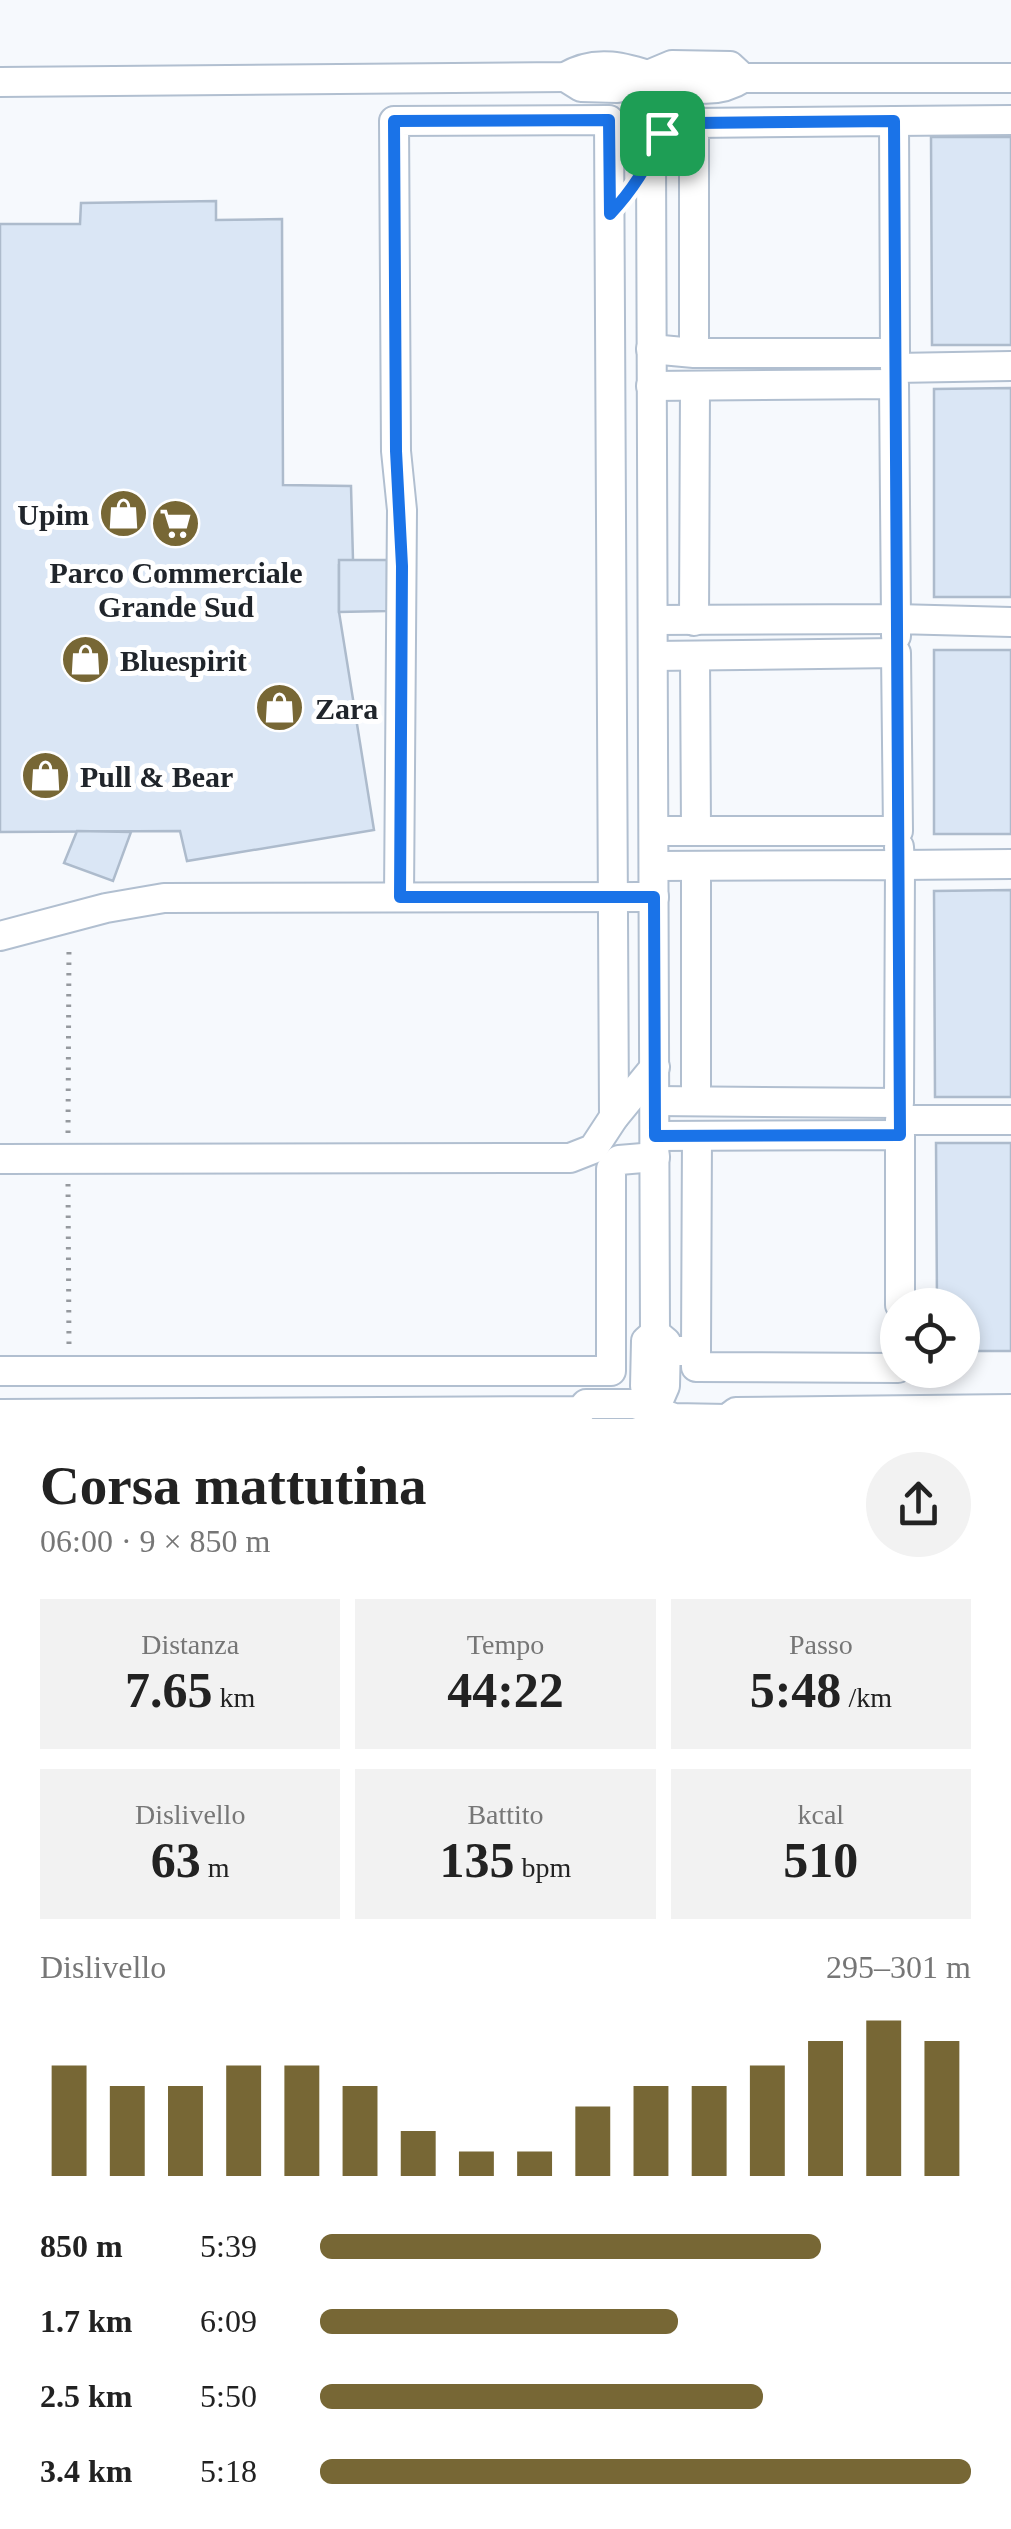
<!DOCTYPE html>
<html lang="it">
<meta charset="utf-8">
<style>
body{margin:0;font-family:Georgia,serif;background:#f2f2f2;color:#222;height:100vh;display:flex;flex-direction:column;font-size:38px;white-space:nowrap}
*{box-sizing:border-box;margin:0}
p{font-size:32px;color:#767676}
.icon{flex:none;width:55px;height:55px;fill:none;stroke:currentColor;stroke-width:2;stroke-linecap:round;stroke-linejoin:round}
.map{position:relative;height:1419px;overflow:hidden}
.panel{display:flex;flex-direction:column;background:#fff;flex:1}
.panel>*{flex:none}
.tools{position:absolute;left:880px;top:1288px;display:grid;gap:20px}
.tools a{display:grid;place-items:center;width:100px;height:100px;border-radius:50%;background:#fff;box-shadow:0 5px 15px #0003;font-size:50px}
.pin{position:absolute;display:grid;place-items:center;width:85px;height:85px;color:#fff;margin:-42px;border-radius:20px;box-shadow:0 5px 15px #0006}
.round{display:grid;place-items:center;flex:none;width:105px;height:105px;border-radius:52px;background:#f2f2f2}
.overview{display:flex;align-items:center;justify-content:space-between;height:170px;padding:0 40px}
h1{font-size:55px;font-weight:600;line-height:75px}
.stats{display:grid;grid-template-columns:repeat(3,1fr);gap:15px;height:170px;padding:10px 40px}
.stats div{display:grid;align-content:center;border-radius:0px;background:#f2f2f2;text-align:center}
.stats b{font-size:50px;font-weight:600}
.stats small{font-size:28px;font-weight:400}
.stats p{font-size:28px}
.chart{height:280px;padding:20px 40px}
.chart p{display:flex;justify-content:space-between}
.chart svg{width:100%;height:180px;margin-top:10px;stroke:#776735;stroke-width:6}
ul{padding:0 40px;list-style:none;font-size:32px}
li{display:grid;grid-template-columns:160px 120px 1fr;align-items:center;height:75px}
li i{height:25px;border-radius:12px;background:#776735}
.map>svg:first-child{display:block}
.building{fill:#dae6f5;stroke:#adbbcc;stroke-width:2.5}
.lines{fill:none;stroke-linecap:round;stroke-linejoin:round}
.minor-casing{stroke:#b1bfd0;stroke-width:32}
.path{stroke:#95999e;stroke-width:5;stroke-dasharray:2.5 8;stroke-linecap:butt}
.minor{stroke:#fff;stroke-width:28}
.route-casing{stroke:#fff;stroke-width:20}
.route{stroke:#1a73e8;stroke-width:12}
.labels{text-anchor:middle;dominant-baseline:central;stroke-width:10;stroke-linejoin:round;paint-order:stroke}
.poi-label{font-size:30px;font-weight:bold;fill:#20252b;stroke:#fff;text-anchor:start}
</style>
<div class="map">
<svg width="1011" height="1419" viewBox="0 0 1011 1419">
<rect width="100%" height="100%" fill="#f6f9fd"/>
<g class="building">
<polygon points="931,137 1011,137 1011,345 932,345"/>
<polygon points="216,201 216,220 282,219 283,485 351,486 353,560 339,565 339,612 374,830 187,861 180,831 0,832 0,224 80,224 81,203"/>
<polygon points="1011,388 1011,597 934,597 934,389"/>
<polygon points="339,560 387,560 387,611 339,612"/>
<rect x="934" y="650" width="77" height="184"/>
<polygon points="77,831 131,832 113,881 64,863"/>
<polygon points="1011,890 1011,1097 935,1097 934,891"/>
<polygon points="936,1143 1011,1143 1011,1351 962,1351 962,1305 937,1305"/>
</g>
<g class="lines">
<defs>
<g id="minor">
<path d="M649,75C640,102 639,128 651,154L655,1333"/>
<polyline points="565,77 581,87 617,88 672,65 730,66 743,78"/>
<path d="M0,82L565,77C628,39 684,116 743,78H1011"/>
<polyline points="894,121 1011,120"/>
<polyline points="661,133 694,131"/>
<polyline points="651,349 694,353 895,353 894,121 694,123 694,353"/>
<polyline points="895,368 1011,366"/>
<polyline points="651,386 894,384 896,619 653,620"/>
<polyline points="694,621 695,386"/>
<polyline points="896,636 896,619 1011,622"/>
<polyline points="653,656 896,653 898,831 654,831"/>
<polyline points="695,656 696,831"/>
<polyline points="899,847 900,865 1011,864"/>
<polyline points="654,866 900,865 899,1103 655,1101"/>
<polyline points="696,867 696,1100"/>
<polyline points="399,897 402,510 396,451 394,121 609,120 614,1117"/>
<polyline points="0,936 106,908 164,898 654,897"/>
<polyline points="900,1120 1011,1120"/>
<polyline points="655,1136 900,1135 900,1305"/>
<polyline points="0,1159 570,1158 593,1149 614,1117 655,1067"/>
<polyline points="655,1333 646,1341 645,1386 655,1409"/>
<polyline points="666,1351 696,1351 696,1367 898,1368"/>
<polyline points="696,1351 697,1136"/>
<polyline points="0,1371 611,1371 611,1169 619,1160 655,1157"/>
<polyline points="655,1409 665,1386 666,1342 660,1337"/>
<polyline points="0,1414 580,1411 586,1404 635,1404 674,1418 727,1419 736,1412 1011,1409"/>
</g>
</defs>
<use href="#minor" class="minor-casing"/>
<g class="path">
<polyline points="68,1133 69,944"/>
<polyline points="68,1184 69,1348"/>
</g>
<use href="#minor" class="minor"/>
</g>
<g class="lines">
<defs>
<path id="route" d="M609,120L610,214C634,189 649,164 662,133L694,131V123L894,121L900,1135L655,1136L654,897H400L402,566L396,451L394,121Z"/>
</defs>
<use href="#route" class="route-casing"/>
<use href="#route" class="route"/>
</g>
<defs>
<symbol id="shop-disc" viewBox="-11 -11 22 22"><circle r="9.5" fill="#776735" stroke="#fff"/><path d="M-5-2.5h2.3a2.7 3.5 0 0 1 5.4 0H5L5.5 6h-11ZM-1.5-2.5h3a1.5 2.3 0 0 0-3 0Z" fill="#fff"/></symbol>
<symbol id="supermarket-disc" viewBox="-11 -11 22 22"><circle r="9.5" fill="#776735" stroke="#fff"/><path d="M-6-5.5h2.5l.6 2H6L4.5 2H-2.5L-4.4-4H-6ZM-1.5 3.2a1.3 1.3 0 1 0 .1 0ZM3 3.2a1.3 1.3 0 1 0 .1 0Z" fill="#fff"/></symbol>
</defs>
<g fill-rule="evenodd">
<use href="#shop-disc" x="96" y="486" width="55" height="55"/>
<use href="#supermarket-disc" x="148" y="496" width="55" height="55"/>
<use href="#shop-disc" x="58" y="632" width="55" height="55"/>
<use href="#shop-disc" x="252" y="680" width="55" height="55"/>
<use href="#shop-disc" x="18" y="748" width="55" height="55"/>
</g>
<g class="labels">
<g class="poi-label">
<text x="89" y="514" text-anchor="end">Upim</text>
<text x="176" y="572" text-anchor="middle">Parco Commerciale<tspan x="176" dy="34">Grande Sud</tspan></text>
<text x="120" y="660">Bluespirit</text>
<text x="315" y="708">Zara</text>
<text x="80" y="776">Pull &amp; Bear</text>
</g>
</g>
</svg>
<div class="tools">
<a><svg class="icon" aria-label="locate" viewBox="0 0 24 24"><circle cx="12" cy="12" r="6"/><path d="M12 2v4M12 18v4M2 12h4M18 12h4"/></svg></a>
</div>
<div class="pin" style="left:662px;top:133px;background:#1e9e55"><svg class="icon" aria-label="arrive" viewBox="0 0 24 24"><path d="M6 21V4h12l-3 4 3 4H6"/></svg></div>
</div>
<section class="panel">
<div class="overview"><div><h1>Corsa mattutina</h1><p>06:00 · 9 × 850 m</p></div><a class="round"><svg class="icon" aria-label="share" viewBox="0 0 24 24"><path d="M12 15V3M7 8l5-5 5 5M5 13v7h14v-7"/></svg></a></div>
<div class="stats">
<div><p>Distanza</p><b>7.65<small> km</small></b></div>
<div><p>Tempo</p><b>44:22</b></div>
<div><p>Passo</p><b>5:48<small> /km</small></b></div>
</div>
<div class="stats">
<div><p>Dislivello</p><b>63<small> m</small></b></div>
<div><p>Battito</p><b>135<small> bpm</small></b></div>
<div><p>kcal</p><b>510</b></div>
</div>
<div class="chart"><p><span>Dislivello</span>295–301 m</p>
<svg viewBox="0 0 160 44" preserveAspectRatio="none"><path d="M5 44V17M15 44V22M25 44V22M35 44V17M45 44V17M55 44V22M65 44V33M75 44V38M85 44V38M95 44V27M105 44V22M115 44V22M125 44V17M135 44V11M145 44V6M155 44V11"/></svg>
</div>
<ul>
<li><b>850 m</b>5:39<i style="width:77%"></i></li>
<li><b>1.7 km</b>6:09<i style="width:55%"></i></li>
<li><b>2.5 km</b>5:50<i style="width:68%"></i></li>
<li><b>3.4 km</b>5:18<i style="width:100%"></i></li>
</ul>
</section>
